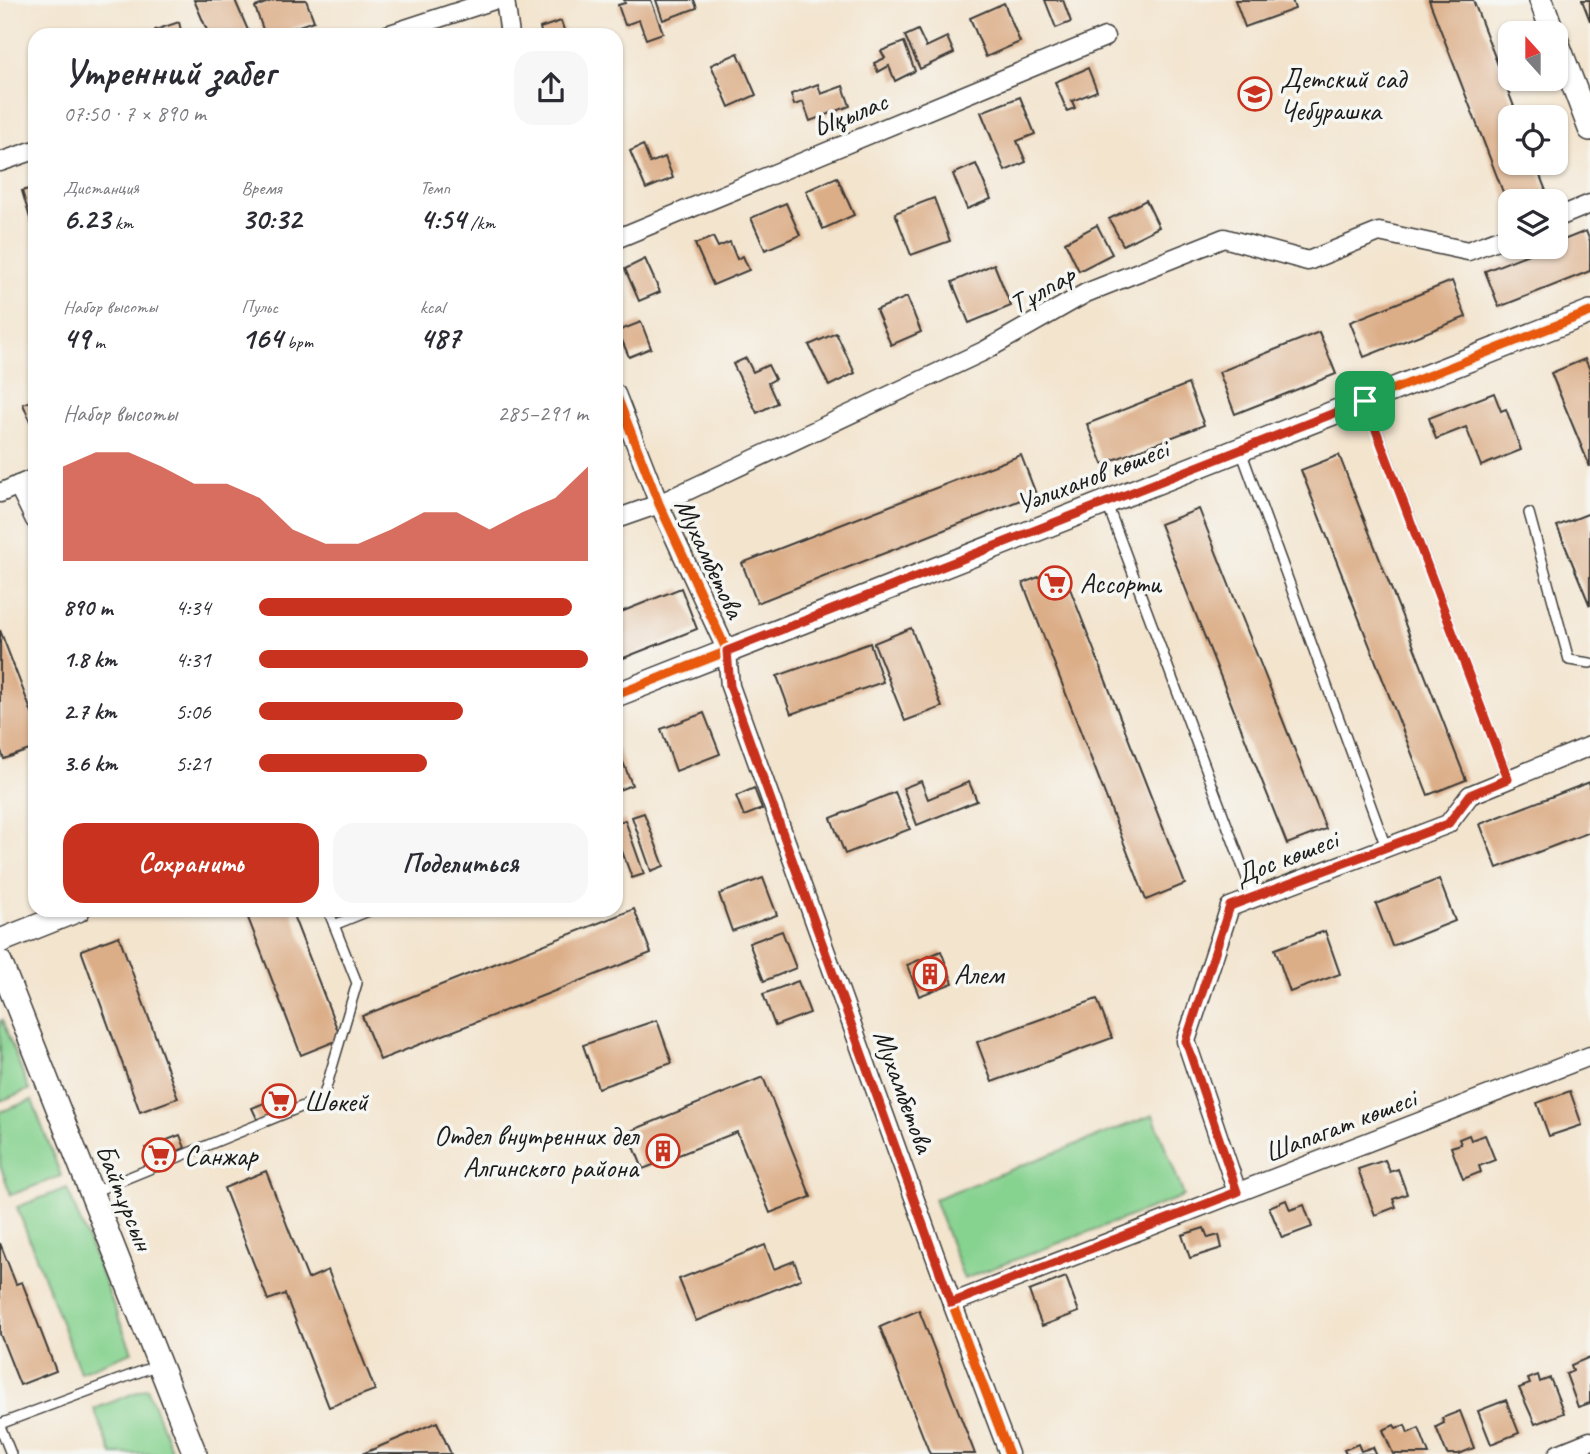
<!DOCTYPE html>
<html lang="ru">
<meta charset="utf-8">
<style>
body{margin:0;font-family:Caveat,sans-serif;background:#f7f7f7;color:#2b2b33;height:100vh;display:flex;flex-direction:column;font-size:26px;white-space:nowrap}
*{box-sizing:border-box;margin:0}
p{font-size:23px;color:#7c7c81}
.icon{flex:none;width:38px;height:38px;fill:none;stroke:currentColor;stroke-width:2;stroke-linecap:round;stroke-linejoin:round}
.map{position:relative;flex:1;overflow:hidden}
.drawer{position:absolute;left:28px;top:28px;width:595px;height:889px;display:flex;flex-direction:column;background:#fff;border-radius:21px;box-shadow:0 2px 5px #0004}
.drawer>*{flex:none}
.needle{width:46px;rotate:339deg}
.fabs{position:absolute;left:1498px;top:21px;display:grid;gap:14px}
.fabs a{display:grid;place-items:center;width:70px;height:70px;border-radius:14px;background:#fff;box-shadow:0 2px 5px #0004;font-size:35px}
.pin{position:absolute;display:grid;place-items:center;width:60px;height:60px;color:#fff;margin:-30px;border-radius:14px;box-shadow:0 4px 10px #0006}
.round{display:grid;place-items:center;flex:none;width:74px;height:74px;border-radius:21px;background:#f7f7f7}
.head{display:flex;align-items:center;justify-content:space-between;height:119px;padding:0 35px}
h1{font-size:38px;font-weight:600;line-height:52px}
.figures{display:grid;grid-template-columns:repeat(3,1fr);gap:10px;height:119px;padding:7px 35px}
.figures div{display:grid;align-content:center}
.figures b{font-size:30px;font-weight:600}
.figures small{font-size:19px;font-weight:400}
.figures p{font-size:19px}
.chart{height:196px;padding:14px 35px}
.chart p{display:flex;justify-content:space-between}
.chart svg{width:100%;height:126px;margin-top:7px;fill:#c8321e;opacity:.7}
.button{display:flex;gap:14px;margin-top:auto;padding:14px 35px}
.button a{flex:1;height:80px;border-radius:21px;background:#c8321e;color:#fff;font-size:28px;font-weight:600;line-height:80px;text-align:center}
.button a+a{background:#f7f7f7;color:#2b2b33}
ul{padding:0 35px;list-style:none;font-size:23px}
li{display:grid;grid-template-columns:112px 84px 1fr;align-items:center;height:52px}
li i{height:18px;border-radius:9px;background:#c8321e}
.map>svg:first-child{display:block}
.green{fill:#86d28f;stroke:#517756;stroke-width:2}
.building{fill:#dcae88}
.lines{fill:none;stroke-linecap:round;stroke-linejoin:round}
.service-casing{stroke:#3c3a37;stroke-width:12}
.minor-casing{stroke:#3c3a37;stroke-width:21}
.tertiary-casing{stroke:#3c3a37;stroke-width:26}
.service{stroke:#fff;stroke-width:9}
.minor{stroke:#fff;stroke-width:18}
.tertiary{stroke:#fff;stroke-width:23}
.cycleway-casing{stroke:#f6f6f2;stroke-width:13}
.cycleway{stroke:#e8590c;stroke-width:9}
.route-casing{stroke:#fff;stroke-width:14}
.route{stroke:#c8321e;stroke-width:9}
.labels{text-anchor:middle;dominant-baseline:central;stroke-width:7;stroke-linejoin:round;paint-order:stroke}
.poi-label{font-size:28px;fill:#1c1c1c;stroke:#f6f6f2;text-anchor:start}
.street-label{font-size:28px;fill:#1c1c1c;stroke:#f6f6f2}
</style>
<div class="map">
<svg width="1590" height="1454" viewBox="0 0 1590 1454">
<rect width="100%" height="100%" fill="#f6f6f2"/>
<filter id="ink" filterUnits="userSpaceOnUse"><feTurbulence type="fractalNoise" baseFrequency=".0143" numOctaves="2"/><feDisplacementMap in="SourceGraphic" scale="14" xChannelSelector="R" yChannelSelector="G"/><feConvolveMatrix kernelMatrix="1 2 1 2 8 2 1 2 1" color-interpolation-filters="sRGB"/></filter>
<filter id="wash" filterUnits="userSpaceOnUse"><feTurbulence type="fractalNoise" baseFrequency=".00686" numOctaves="4" result="noise"/><feDisplacementMap in="SourceGraphic" scale="28" xChannelSelector="R" yChannelSelector="G"/><feGaussianBlur stdDeviation="1.57" result="paint"/><feColorMatrix in="noise" values="0 0 0 0 0 0 0 0 0 0 0 0 0 0 0 0 0 1.4 0 .05"/><feComposite in="paint" operator="in"/></filter>
<g filter="url(#wash)">
<rect width="100%" height="100%" fill="#f3e4ce"/>
<g class="green">
<polygon points="2,1020 29,1090 0,1101 0,1021"/>
<polygon points="32,1100 61,1176 11,1195 0,1165 0,1112"/>
<polygon points="1153,1115 1184,1196 964,1279 934,1199"/>
<polygon points="67,1188 132,1352 80,1372 17,1207"/>
<polygon points="147,1388 173,1454 112,1454 94,1409"/>
</g>
<g id="blocks">
<g class="building">
<polygon points="194,0 235,0 250,35 209,35"/>
<polygon points="274,0 306,0 314,21 272,35 265,35 255,7"/>
<polygon points="624,0 651,0 663,33 646,39 639,20 625,25 618,5 625,3"/>
<polygon points="656,0 694,0 697,8 663,20"/>
<polygon points="1045,0 1063,0 1071,22 1056,28"/>
<polygon points="1235,0 1292,0 1295,9 1245,27"/>
<polygon points="1429,0 1473,0 1518,117 1510,117 1510,163 1535,163 1546,191 1518,201 1510,201 1508,205"/>
<polygon points="1582,0 1590,0 1590,21"/>
<polygon points="1004,3 1020,42 986,57 970,18"/>
<polygon points="561,21 565,33 573,31 574,35 542,35 540,28"/>
<polygon points="179,22 182,35 157,35 155,30"/>
<polygon points="918,30 926,47 947,37 954,53 920,69 905,36"/>
<polygon points="904,42 915,71 895,81 889,66 878,72 874,63 885,58 881,51"/>
<polygon points="738,53 756,95 729,107 711,65"/>
<polygon points="1088,68 1097,91 1072,101 1075,108 1067,111 1055,82"/>
<polygon points="818,84 821,94 843,86 850,106 810,121 803,102 794,105 791,94"/>
<polygon points="1020,97 1035,134 1017,141 1026,162 1005,171 981,112"/>
<polygon points="643,145 650,163 665,157 673,178 646,189 630,151"/>
<polygon points="976,164 991,199 967,209 953,174"/>
<polygon points="837,177 854,215 823,229 806,191"/>
<polygon points="35,187 35,227 33,228 22,191"/>
<polygon points="934,198 950,241 911,255 895,213"/>
<polygon points="1146,200 1159,227 1123,245 1109,219"/>
<polygon points="786,203 800,235 765,250 751,218"/>
<polygon points="1097,225 1112,254 1079,271 1065,242"/>
<polygon points="1586,231 1590,241 1590,271 1499,307 1485,271 1546,247 1556,247 1556,243"/>
<polygon points="713,237 718,247 730,242 737,259 743,256 749,270 713,285 695,244"/>
<polygon points="645,259 660,292 639,301 625,269"/>
<polygon points="994,264 1011,306 969,323 952,282"/>
<polygon points="1452,281 1466,317 1364,357 1350,322"/>
<polygon points="907,297 921,332 891,345 876,310"/>
<polygon points="641,322 651,348 629,357 618,331"/>
<polygon points="1319,332 1336,374 1235,414 1219,372"/>
<polygon points="836,333 855,373 829,386 809,345"/>
<polygon points="746,358 753,372 768,365 775,379 768,383 777,403 757,413 733,364"/>
<polygon points="1585,359 1590,370 1590,467 1551,373"/>
<polygon points="1188,384 1204,425 1103,464 1087,424"/>
<polygon points="1494,393 1501,411 1506,409 1521,450 1481,466 1466,427 1436,439 1429,418"/>
<polygon points="35,399 35,433 23,404"/>
<polygon points="1021,455 1036,494 757,603 742,563"/>
<polygon points="1339,455 1466,780 1428,795 1301,470"/>
<polygon points="1199,509 1326,829 1287,844 1160,524"/>
<polygon points="1590,513 1590,606 1557,526"/>
<polygon points="1062,568 1185,884 1146,900 1023,583"/>
<polygon points="681,588 697,629 616,661 616,614"/>
<polygon points="911,628 942,707 905,721 874,643"/>
<polygon points="0,630 35,721 35,748 4,759 0,748"/>
<polygon points="870,643 883,682 791,714 777,676"/>
<polygon points="704,713 720,754 676,771 661,729"/>
<polygon points="618,749 632,785 616,791 616,750"/>
<polygon points="921,781 928,799 969,782 977,801 917,825 903,788"/>
<polygon points="1590,782 1590,832 1497,868 1480,824"/>
<polygon points="754,788 762,809 744,816 736,796"/>
<polygon points="895,792 910,829 845,854 831,818"/>
<polygon points="644,813 664,866 651,871 632,817"/>
<polygon points="625,820 644,874 632,878 616,835 616,823"/>
<polygon points="763,878 777,915 732,931 719,894"/>
<polygon points="1439,879 1455,921 1392,946 1376,904"/>
<polygon points="634,909 651,953 380,1060 362,1016"/>
<polygon points="245,910 291,910 341,1039 301,1055"/>
<polygon points="782,931 796,968 764,981 749,943"/>
<polygon points="1325,931 1340,974 1290,992 1275,949"/>
<polygon points="119,936 178,1098 140,1112 81,950"/>
<polygon points="941,951 953,983 919,996 907,965"/>
<polygon points="798,981 810,1013 775,1026 763,994"/>
<polygon points="1097,999 1112,1038 992,1082 977,1042"/>
<polygon points="657,1020 672,1063 598,1088 583,1045"/>
<polygon points="763,1077 811,1197 770,1213 737,1132 643,1169 628,1132"/>
<polygon points="1570,1091 1582,1125 1549,1136 1537,1103"/>
<polygon points="286,1094 292,1108 258,1121 252,1108"/>
<polygon points="180,1135 185,1148 152,1162 146,1148"/>
<polygon points="1469,1135 1471,1140 1485,1135 1495,1160 1479,1166 1481,1172 1463,1179 1451,1147 1461,1144 1459,1139"/>
<polygon points="1385,1160 1390,1172 1398,1169 1407,1194 1393,1199 1396,1207 1375,1215 1358,1169"/>
<polygon points="266,1171 308,1279 328,1270 375,1390 329,1407 285,1294 268,1300 224,1188"/>
<polygon points="1286,1200 1290,1210 1304,1205 1312,1227 1282,1238 1269,1207"/>
<polygon points="1204,1228 1208,1238 1219,1235 1222,1248 1190,1258 1182,1235"/>
<polygon points="0,1243 16,1284 22,1282 56,1371 20,1385 0,1334"/>
<polygon points="765,1245 774,1269 794,1261 801,1279 696,1321 679,1279"/>
<polygon points="1066,1277 1079,1312 1042,1326 1029,1291"/>
<polygon points="919,1310 975,1454 930,1454 880,1327"/>
<polygon points="1590,1357 1590,1403 1578,1407 1566,1374 1573,1371 1571,1365"/>
<polygon points="1538,1375 1540,1382 1550,1378 1564,1413 1535,1424 1519,1388 1530,1384 1528,1379"/>
<polygon points="1506,1400 1519,1433 1491,1444 1478,1411"/>
<polygon points="1460,1411 1474,1448 1459,1454 1447,1454 1436,1427 1444,1423 1442,1418"/>
<polygon points="437,1422 451,1454 362,1454"/>
<polygon points="1394,1425 1396,1428 1405,1425 1408,1433 1419,1428 1429,1454 1393,1454 1383,1430"/>
<polygon points="1358,1444 1361,1451 1373,1447 1376,1454 1346,1454 1344,1450"/>
</g>
</g>
</g>
<g filter="url(#ink)">
<use href="#blocks" fill-opacity="0" stroke="#3c3a37" stroke-width="2"/>
<g class="lines">
<defs>
<g id="service">
<polyline points="1366,402 1508,779"/>
<polyline points="1241,451 1386,847"/>
<polyline points="1107,504 1254,897"/>
<polyline points="1529,513 1569,660 1590,663"/>
<polyline points="328,910 334,925 371,910"/>
<polyline points="93,1192 323,1098 357,983 334,925"/>
<polyline points="0,1424 158,1365"/>
<polyline points="0,1426 11,1454"/>
</g>
<g id="minor">
<polyline points="505,0 510,35"/>
<polyline points="387,35 494,0"/>
<polyline points="0,162 35,150"/>
<polyline points="1556,218 1590,204"/>
<polyline points="616,239 1105,37"/>
<polyline points="616,394 659,504 727,651 730,686 952,1303 1009,1454"/>
<polyline points="18,485 35,520"/>
<polyline points="0,493 35,478"/>
<polyline points="616,519 659,504 984,351 1086,293 1224,238 1308,261 1379,232 1468,251 1510,235"/>
<polyline points="1237,1192 1186,1041 1230,907 1448,824 1470,795 1590,746"/>
<polyline points="952,1303 1590,1056"/>
<polyline points="1558,1454 1590,1441"/>
</g>
<g id="tertiary">
<polyline points="1541,0 1553,33"/>
<polyline points="1556,39 1590,129"/>
<polyline points="616,695 1590,312"/>
<polyline points="0,941 78,910"/>
<polyline points="0,962 195,1454"/>
</g>
</defs>
<use href="#service" class="service-casing"/>
<use href="#minor" class="minor-casing"/>
<use href="#tertiary" class="tertiary-casing"/>
<use href="#service" class="service"/>
<use href="#minor" class="minor"/>
<use href="#tertiary" class="tertiary"/>
<defs>
<g id="cycleway">
<polyline points="616,394 659,504 727,651 730,686 952,1303 1009,1454"/>
<polyline points="616,695 1590,312"/>
</g>
</defs>
<use href="#cycleway" class="cycleway-casing"/>
<use href="#cycleway" class="cycleway"/>
</g>
</g>
<g class="lines" filter="url(#ink)">
<defs>
<polygon id="route" points="1365,401 1508,779 1470,795 1448,824 1230,906 1186,1041 1237,1192 951,1303 730,686 727,651"/>
</defs>
<use href="#route" class="route-casing"/>
<use href="#route" class="route"/>
</g>
<defs>
<symbol id="school-ring" viewBox="-11 -11 22 22"><circle r="9.5" fill="#f6f6f2" stroke="#c8321e" stroke-width="1.5"/><path d="M0-5L7-2L0 1L-7-2ZM-4 1L0 2.5L4 1V4Q0 6-4 4Z" fill="#c8321e"/></symbol>
<symbol id="supermarket-ring" viewBox="-11 -11 22 22"><circle r="9.5" fill="#f6f6f2" stroke="#c8321e" stroke-width="1.5"/><path d="M-6-5.5h2.5l.6 2H6L4.5 2H-2.5L-4.4-4H-6ZM-1.5 3.2a1.3 1.3 0 1 0 .1 0ZM3 3.2a1.3 1.3 0 1 0 .1 0Z" fill="#c8321e"/></symbol>
<symbol id="building-ring" viewBox="-11 -11 22 22"><circle r="9.5" fill="#f6f6f2" stroke="#c8321e" stroke-width="1.5"/><path d="M-4-6H4V6H1V3H-1V6H-4ZM-2.5-4.3h1.7v1.8h-1.7ZM.8-4.3h1.7v1.8H.8ZM-2.5-1h1.7V.8h-1.7ZM.8-1h1.7V.8H.8Z" fill="#c8321e"/></symbol>
</defs>
<g fill-rule="evenodd">
<use href="#school-ring" x="1236" y="75" width="38" height="38"/>
<use href="#supermarket-ring" x="1036" y="564" width="38" height="38"/>
<use href="#building-ring" x="911" y="955" width="38" height="38"/>
<use href="#supermarket-ring" x="260" y="1082" width="38" height="38"/>
<use href="#building-ring" x="644" y="1132" width="38" height="38"/>
<use href="#supermarket-ring" x="140" y="1136" width="38" height="38"/>
</g>
<g class="labels">
<g class="poi-label">
<text x="1280" y="78">Детский сад<tspan x="1280" dy="32">Чебурашка</tspan></text>
<text x="1080" y="583">Ассорти</text>
<text x="954" y="974">Алем</text>
<text x="304" y="1101">Шөкей</text>
<text x="638" y="1135" text-anchor="end">Отдел внутренних дел<tspan x="638" dy="32">Алгинского района</tspan></text>
<text x="184" y="1155">Санжар</text>
</g>
<g class="street-label">
<text transform="translate(850 114) rotate(-22)">Ықылас</text>
<text transform="translate(1042 289) rotate(-29)">Тұлпар</text>
<text transform="translate(1092 476) rotate(-21)">Уәлиханов көшесі</text>
<text transform="translate(710 558) rotate(65)">Мухамбетова</text>
<text transform="translate(1286 857) rotate(-21)">Дос көшесі</text>
<text transform="translate(904 1091) rotate(70)">Мухамбетова</text>
<text transform="translate(1340 1125) rotate(-21)">Шапагат көшесі</text>
<text transform="translate(125 1197) rotate(68)">Байтұрсын</text>
</g>
</g>
</svg>
<div class="fabs">
<a><svg class="needle" viewBox="-14 -14 28 28"><path d="M0-13l5 13h-10z" fill="#e53935"/><path d="M0 13l5-13h-10z" fill="#7c7c81"/></svg></a>
<a><svg class="icon" aria-label="locate" viewBox="0 0 24 24"><circle cx="12" cy="12" r="6"/><path d="M12 2v4M12 18v4M2 12h4M18 12h4"/></svg></a>
<a><svg class="icon" aria-label="layers" viewBox="0 0 24 24"><path d="M12 4l9 5-9 5-9-5zM3 14l9 5 9-5"/></svg></a>
</div>
<div class="pin" style="left:1365px;top:401px;background:#1e9e55"><svg class="icon" aria-label="arrive" viewBox="0 0 24 24"><path d="M6 21V4h12l-3 4 3 4H6"/></svg></div>
<section class="drawer">
<div class="head"><div><h1>Утренний забег</h1><p>07:50 · 7 × 890 m</p></div><a class="round"><svg class="icon" aria-label="share" viewBox="0 0 24 24"><path d="M12 15V3M7 8l5-5 5 5M5 13v7h14v-7"/></svg></a></div>
<div class="figures">
<div><p>Дистанция</p><b>6.23<small> km</small></b></div>
<div><p>Время</p><b>30:32</b></div>
<div><p>Темп</p><b>4:54<small> /km</small></b></div>
</div>
<div class="figures">
<div><p>Набор высоты</p><b>49<small> m</small></b></div>
<div><p>Пульс</p><b>164<small> bpm</small></b></div>
<div><p>kcal</p><b>487</b></div>
</div>
<div class="chart"><p><span>Набор высоты</span>285–291 m</p>
<svg viewBox="0 0 160 44" preserveAspectRatio="none"><path d="M0 44V11L10 6L20 6L30 11L40 17L50 17L60 22L70 33L80 38L90 38L100 33L110 27L120 27L130 33L140 27L150 22L160 11V44z"/></svg>
</div>
<ul>
<li><b>890 m</b>4:34<i style="width:95%"></i></li>
<li><b>1.8 km</b>4:31<i style="width:100%"></i></li>
<li><b>2.7 km</b>5:06<i style="width:62%"></i></li>
<li><b>3.6 km</b>5:21<i style="width:51%"></i></li>
</ul>
<div class="button"><a>Сохранить</a><a>Поделиться</a></div>
</section>
</div>
